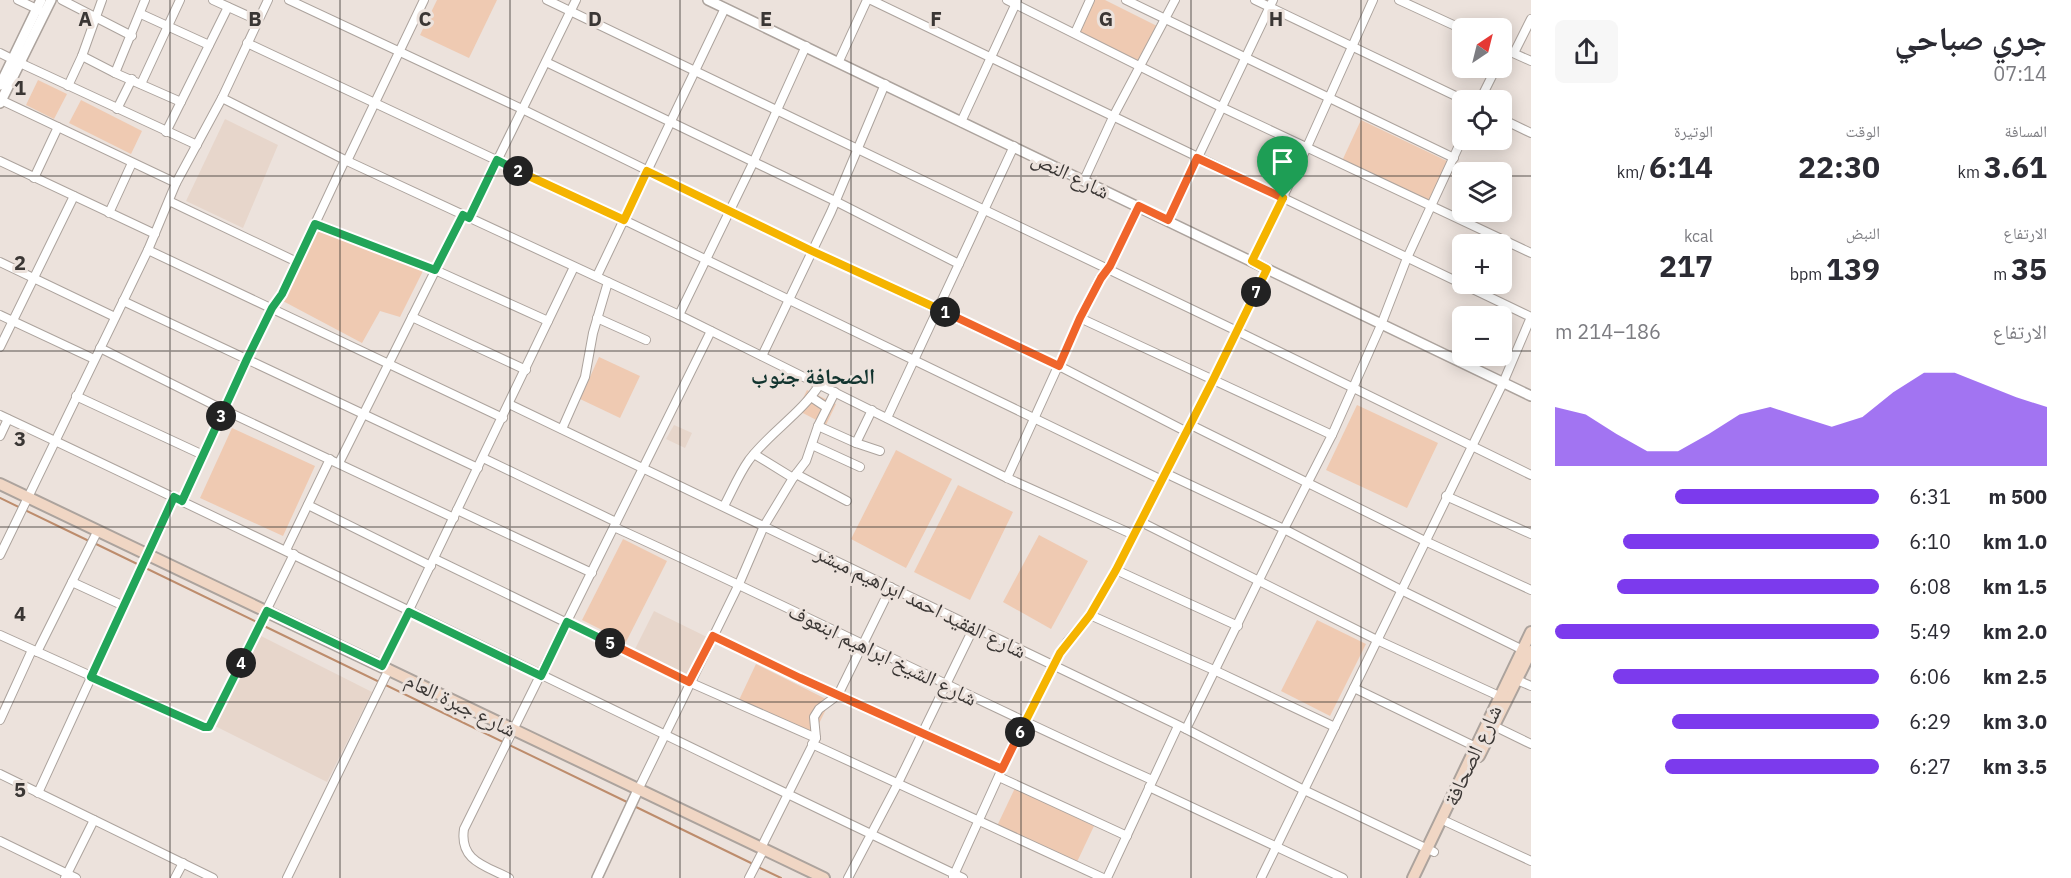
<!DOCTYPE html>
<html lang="ar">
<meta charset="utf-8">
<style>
body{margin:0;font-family:"IBM Plex Sans","Noto Naskh Arabic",sans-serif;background:#f7f7f7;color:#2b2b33;direction:rtl;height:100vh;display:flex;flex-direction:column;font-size:22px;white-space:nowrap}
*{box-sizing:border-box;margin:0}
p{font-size:20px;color:#7c7c81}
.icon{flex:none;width:33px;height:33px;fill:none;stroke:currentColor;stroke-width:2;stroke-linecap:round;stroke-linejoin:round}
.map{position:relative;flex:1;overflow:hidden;direction:ltr}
.sheet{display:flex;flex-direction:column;background:#fff;width:540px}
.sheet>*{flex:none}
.needle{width:39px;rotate:35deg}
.tools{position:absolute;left:1452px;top:18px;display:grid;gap:12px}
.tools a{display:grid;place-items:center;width:60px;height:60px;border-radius:9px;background:#fff;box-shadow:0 3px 15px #0003;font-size:30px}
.pin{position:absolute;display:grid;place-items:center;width:51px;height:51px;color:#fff;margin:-62px -26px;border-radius:50% 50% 50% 0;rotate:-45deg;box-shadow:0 0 6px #0007}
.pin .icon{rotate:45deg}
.km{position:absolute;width:30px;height:30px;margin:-15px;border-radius:50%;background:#222;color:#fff;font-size:16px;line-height:30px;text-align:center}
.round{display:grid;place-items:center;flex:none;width:63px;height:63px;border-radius:9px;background:#f7f7f7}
.headline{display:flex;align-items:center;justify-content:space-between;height:102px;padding:0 24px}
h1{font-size:33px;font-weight:700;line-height:45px}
.stats{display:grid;grid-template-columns:repeat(3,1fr);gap:9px;height:102px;padding:6px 24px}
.stats div{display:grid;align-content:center}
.stats b{font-size:30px;font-weight:700}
.stats small{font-size:16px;font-weight:400}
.stats p{font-size:16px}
.chart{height:168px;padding:12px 24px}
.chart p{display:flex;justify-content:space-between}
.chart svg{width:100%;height:108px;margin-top:6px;fill:#7c3aed;opacity:.7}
ul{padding:0 24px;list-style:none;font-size:20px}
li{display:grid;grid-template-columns:96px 72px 1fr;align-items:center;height:45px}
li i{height:15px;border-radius:8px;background:#7c3aed}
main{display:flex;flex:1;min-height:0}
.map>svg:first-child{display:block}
.built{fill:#e7d6cb}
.green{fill:#efcab2}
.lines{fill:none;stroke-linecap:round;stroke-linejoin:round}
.stream{stroke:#bd8c6c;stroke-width:2}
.minor-casing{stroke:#aca39d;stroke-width:10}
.tertiary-casing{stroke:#aca39d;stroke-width:12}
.secondary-casing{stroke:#aca39d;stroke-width:14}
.minor{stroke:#fff;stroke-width:8}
.tertiary{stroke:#fff;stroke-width:9}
.secondary{stroke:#f0d6c4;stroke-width:10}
.split-1-casing{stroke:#fff;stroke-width:12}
.split-2-casing{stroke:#fff;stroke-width:12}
.split-3-casing{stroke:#fff;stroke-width:12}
.split-4-casing{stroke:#fff;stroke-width:12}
.split-5-casing{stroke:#fff;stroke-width:12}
.split-6-casing{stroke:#fff;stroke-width:12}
.split-7-casing{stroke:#fff;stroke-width:12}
.split-8-casing{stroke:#fff;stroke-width:12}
.split-1{stroke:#f0652b;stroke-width:8}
.split-2{stroke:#f5b400;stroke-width:8}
.split-3{stroke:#22a559;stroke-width:8}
.split-4{stroke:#22a559;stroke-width:8}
.split-5{stroke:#22a559;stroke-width:8}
.split-6{stroke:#f0652b;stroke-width:8}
.split-7{stroke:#f5b400;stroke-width:8}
.split-8{stroke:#f5b400;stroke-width:8}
.grid{fill:none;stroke:#3a3634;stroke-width:1.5;stroke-opacity:0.55}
.labels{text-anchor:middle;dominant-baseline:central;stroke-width:6;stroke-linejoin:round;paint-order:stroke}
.street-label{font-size:21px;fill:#3a3634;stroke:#ece2dc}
.neighbourhood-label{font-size:22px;font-weight:bold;fill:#12342f;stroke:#ece2dc}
.grid-label{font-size:20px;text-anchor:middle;font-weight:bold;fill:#3a3634;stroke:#ece2dc;stroke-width:6;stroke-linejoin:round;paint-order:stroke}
</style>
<main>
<section class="sheet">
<div class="headline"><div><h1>جري صباحي</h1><p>07:14</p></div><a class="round"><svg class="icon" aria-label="share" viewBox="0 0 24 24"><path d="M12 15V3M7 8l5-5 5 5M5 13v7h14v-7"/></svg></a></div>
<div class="stats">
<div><p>المسافة</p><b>3.61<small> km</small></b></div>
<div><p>الوقت</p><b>22:30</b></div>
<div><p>الوتيرة</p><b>6:14<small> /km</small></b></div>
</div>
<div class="stats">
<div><p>الارتفاع</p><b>35<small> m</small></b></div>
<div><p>النبض</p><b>139<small> bpm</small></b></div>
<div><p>kcal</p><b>217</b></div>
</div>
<div class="chart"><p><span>الارتفاع</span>186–214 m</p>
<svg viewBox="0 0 160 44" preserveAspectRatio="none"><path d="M0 44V20L10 23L20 31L30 38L40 38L50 31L60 23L70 20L80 24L90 28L100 24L110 14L120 6L130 6L140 11L150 16L160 20V44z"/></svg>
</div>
<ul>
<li><b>500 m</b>6:31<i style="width:63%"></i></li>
<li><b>1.0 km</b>6:10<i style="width:79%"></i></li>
<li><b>1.5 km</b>6:08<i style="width:81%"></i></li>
<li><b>2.0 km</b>5:49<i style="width:100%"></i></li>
<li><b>2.5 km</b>6:06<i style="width:82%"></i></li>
<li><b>3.0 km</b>6:29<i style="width:64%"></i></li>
<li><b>3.5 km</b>6:27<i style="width:66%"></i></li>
</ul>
</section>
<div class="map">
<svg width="1531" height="878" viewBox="0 0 1531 878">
<rect width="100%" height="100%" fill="#ece2dc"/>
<g class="built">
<polygon points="225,119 278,145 243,228 186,201"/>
<polygon points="674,425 692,433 685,448 666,439"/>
<polygon points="654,611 711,639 691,678 635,649"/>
<polygon points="261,636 372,692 327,782 215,726"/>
</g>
<g class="green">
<polygon points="437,0 497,0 469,58 420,35"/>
<polygon points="1093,0 1105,0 1159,27 1139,67 1075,35"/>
<polygon points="38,80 67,94 54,119 26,105"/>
<polygon points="81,100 142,131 131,154 69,123"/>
<polygon points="1361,120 1449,162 1430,203 1342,161"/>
<polygon points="316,227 423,271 400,317 380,311 362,343 281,300"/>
<polygon points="599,357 640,376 620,418 580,399"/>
<polygon points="807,390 836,404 826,425 797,410"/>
<polygon points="1357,405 1438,443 1407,508 1326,470"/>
<polygon points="232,428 315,466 283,536 200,498"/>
<polygon points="896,450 952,479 906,568 851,539"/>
<polygon points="958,485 1013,512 970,600 914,572"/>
<polygon points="1039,535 1088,561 1051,629 1003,602"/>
<polygon points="623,539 667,561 626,642 582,620"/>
<polygon points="1317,620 1366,644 1330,716 1281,691"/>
<polygon points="756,664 830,701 813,736 739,700"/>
<polygon points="1015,788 1094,826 1076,864 997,826"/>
</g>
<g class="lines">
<g class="stream">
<polyline points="0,498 89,541"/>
<polyline points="94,543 257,622"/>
<polyline points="262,625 629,803"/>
<polyline points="634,806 753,864"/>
<polyline points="758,867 781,878"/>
</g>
<defs>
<g id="minor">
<polyline points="18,0 41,11"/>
<polyline points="62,0 132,36"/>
<polyline points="213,0 257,20"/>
<polyline points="289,0 522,109 812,251 1059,366 1187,432"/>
<polyline points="547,0 1237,331 1531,475"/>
<path d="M871,0C1091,105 1310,213 1531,317L1503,383L1261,878"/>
<polyline points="1007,0 1221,107 1531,253"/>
<polyline points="1126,0 1454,158"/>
<polyline points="1255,0 1464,100"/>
<polyline points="1399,0 1462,29"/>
<polyline points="141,14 209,45"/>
<polyline points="1075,33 1090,0"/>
<polyline points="247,43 624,220 1162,480"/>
<polyline points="1502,48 1531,61"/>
<polyline points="0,53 12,59"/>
<polyline points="1514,53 1531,19"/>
<polyline points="82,56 115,73 181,102"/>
<polyline points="839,61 867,0"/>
<polyline points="546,62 835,201 959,264"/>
<polyline points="20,63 197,145"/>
<polyline points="115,73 145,0"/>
<polyline points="141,84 180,0"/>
<polyline points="68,86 82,56 102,0"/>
<polyline points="222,98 345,160 679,315 1007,478 1134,535"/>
<polyline points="1,100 176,183"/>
<polyline points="1480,100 1496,68"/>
<polyline points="117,109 132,79"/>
<polyline points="1502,119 1531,133"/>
<polyline points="961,122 1017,1"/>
<polyline points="166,132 228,7"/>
<polyline points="0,161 155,234"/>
<polyline points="347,161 424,0"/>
<polyline points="34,178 58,127"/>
<polyline points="1084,180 1114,115 1175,0"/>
<polyline points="169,201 297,262"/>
<polyline points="109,213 132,163"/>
<polyline points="469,218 576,0"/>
<polyline points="1168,220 1273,0"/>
<polyline points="315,224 435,270 548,321"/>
<polyline points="148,250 503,418"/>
<polyline points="1252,261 1307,147 1373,0"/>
<polyline points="0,262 115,317"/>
<polyline points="597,276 725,8"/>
<polyline points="123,301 478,468"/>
<polyline points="0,315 94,359"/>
<polyline points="679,315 753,163 806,46"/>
<polyline points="412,317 526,370"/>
<polyline points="597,318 646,340"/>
<polyline points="1080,318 1332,435"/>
<polyline points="0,347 74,196"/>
<polyline points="100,348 224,410 454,518"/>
<polyline points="762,356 831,212 885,84"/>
<polyline points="76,396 203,455"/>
<polyline points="811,397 826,407"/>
<polyline points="509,404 1186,729 1304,790 1434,852"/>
<path d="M0,415C322,566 641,725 963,878"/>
<polyline points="887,418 1014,146"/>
<polyline points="1191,425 1425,541 1531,590"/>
<polyline points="818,426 856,443 880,451"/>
<polyline points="562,429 585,377 593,333 608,282"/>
<polyline points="0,436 8,419"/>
<polyline points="856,443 872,410"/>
<polyline points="812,445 860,467"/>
<polyline points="754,454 793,478"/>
<polyline points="483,458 616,522"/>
<polyline points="339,463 463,215"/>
<polyline points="1165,473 1284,529 1401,590 1523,650"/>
<polyline points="796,474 847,501"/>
<polyline points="1007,478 1080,318 1100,278 1110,266 1139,206"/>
<polyline points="1446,496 1531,534"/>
<polyline points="182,501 247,359 272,308 282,294 345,160"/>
<polyline points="308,505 431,566"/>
<path d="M724,506C732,491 739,474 749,460C770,432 801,414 820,384"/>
<polyline points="457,510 592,573"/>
<polyline points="1141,522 1377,640 1499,696"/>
<path d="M614,527C795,609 971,699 1152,780"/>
<polyline points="286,550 330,459"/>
<polyline points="0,555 148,250 176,183 222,98 268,0"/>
<polyline points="435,559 689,682 816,738"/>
<polyline points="1116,570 1238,626"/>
<polyline points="72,582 124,606"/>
<polyline points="1090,615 1216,671 1335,727"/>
<polyline points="0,635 204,727 209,727 294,554"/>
<polyline points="713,636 800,678 1002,769"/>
<polyline points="37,652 98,530"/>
<polyline points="382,666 574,267"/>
<polyline points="1517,680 1531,686"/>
<polyline points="1354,688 1476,747"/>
<polyline points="0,720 32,650"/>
<polyline points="1494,726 1531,744"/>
<polyline points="1186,729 1284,529 1332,435 1381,325 1407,258 1462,139"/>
<polyline points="812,744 1103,878"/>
<polyline points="0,774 213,878"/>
<polyline points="999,777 1127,836"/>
<polyline points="1149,787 1343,878"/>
<polyline points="638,790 739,584 764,526 793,478 806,461 818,426 835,392"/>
<polyline points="38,793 174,497"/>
<polyline points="1447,822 1531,861"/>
<polyline points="0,841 76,878"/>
<polyline points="761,848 816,738 814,717 819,709 838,695 891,587"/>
<polyline points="953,877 1002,769 1053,665 1067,642 1090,615 1116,570 1213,380 1267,269"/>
<polyline points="65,878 94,820"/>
<polyline points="175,878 183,863"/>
<polyline points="287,878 389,669"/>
<path d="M509,878C486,866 459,861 464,829L711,331"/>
<polyline points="749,878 764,849"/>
<polyline points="848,878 897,785 974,627"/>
<polyline points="1107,878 1178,726"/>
</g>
<g id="tertiary">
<polyline points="708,0 1531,396"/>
<polyline points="0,85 41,0"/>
<polyline points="0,103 51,0"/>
<polyline points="597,878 638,790"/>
</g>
<g id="secondary">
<polyline points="0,484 824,878"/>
<polyline points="1479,756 1531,651"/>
<polyline points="1413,878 1531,632"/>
</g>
</defs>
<use href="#minor" class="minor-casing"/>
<use href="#tertiary" class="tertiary-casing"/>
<use href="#secondary" class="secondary-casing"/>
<use href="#minor" class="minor"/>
<use href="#tertiary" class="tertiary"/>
<use href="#secondary" class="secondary"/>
</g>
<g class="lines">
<defs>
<polyline id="split-1" points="945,312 1059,366 1080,318 1101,278 1110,266 1139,206 1168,220 1197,158 1283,198"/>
<polyline id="split-2" points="518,171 624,220 647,171 812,251 945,312"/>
<polyline id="split-3" points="221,416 247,359 272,308 282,294 315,224 435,270 463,215 469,218 497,160 518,171"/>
<polyline id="split-4" points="221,416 182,501 174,497 91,677 204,727 209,727 241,663"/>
<polyline id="split-5" points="241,663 267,611 382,666 409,612 541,676 567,622 610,643"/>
<polyline id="split-6" points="610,643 689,682 713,636 800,678 1002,769 1020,732"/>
<polyline id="split-7" points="1020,732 1060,653 1090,615 1116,570 1213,380 1256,292"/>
<polyline id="split-8" points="1256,292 1267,269 1252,261 1283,198"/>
</defs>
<use href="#split-1" class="split-1-casing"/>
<use href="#split-2" class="split-2-casing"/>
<use href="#split-3" class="split-3-casing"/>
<use href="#split-4" class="split-4-casing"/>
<use href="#split-5" class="split-5-casing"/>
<use href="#split-6" class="split-6-casing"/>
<use href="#split-7" class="split-7-casing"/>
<use href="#split-8" class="split-8-casing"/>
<use href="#split-1" class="split-1"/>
<use href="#split-2" class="split-2"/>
<use href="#split-3" class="split-3"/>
<use href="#split-4" class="split-4"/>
<use href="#split-5" class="split-5"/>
<use href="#split-6" class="split-6"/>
<use href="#split-7" class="split-7"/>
<use href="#split-8" class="split-8"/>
</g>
<path class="grid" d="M170,0V878M340,0V878M510,0V878M680,0V878M851,0V878M1021,0V878M1191,0V878M1361,0V878M0,176H1462M1502,176H1531M0,351H1462M1502,351H1531M0,527H1531M0,702H1531"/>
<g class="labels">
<g class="street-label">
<text transform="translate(1071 174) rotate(26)">شارع النص</text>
<text transform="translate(921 601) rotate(26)">شارع الفقيد احمد ابراهيم مبشر</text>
<text transform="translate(883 654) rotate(26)">شارع الشيخ ابراهيم ابنعوف</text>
<text transform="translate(461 704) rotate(26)">شارع جبرة العام</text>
<text transform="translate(1472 755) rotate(-65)">شارع الصحافة</text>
</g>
<g class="neighbourhood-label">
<text x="813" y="375">الصحافة جنوب</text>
</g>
</g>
<g class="grid-label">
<text x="85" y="26">A</text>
<text x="255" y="26">B</text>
<text x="425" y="26">C</text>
<text x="595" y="26">D</text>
<text x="766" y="26">E</text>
<text x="936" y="26">F</text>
<text x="1106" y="26">G</text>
<text x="1276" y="26">H</text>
<text x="20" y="95">1</text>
<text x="20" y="270">2</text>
<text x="20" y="446">3</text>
<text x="20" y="621">4</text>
<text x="20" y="797">5</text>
</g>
</svg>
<div class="tools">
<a><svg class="needle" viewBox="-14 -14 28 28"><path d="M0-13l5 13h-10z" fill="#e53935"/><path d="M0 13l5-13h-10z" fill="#7c7c81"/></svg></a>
<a><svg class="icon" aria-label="locate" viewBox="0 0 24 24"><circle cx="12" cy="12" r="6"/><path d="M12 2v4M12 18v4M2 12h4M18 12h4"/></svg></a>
<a><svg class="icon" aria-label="layers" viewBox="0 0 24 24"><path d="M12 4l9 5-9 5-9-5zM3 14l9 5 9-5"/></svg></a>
<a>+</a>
<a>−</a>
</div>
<div class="pin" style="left:1283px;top:198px;background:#1e9e55"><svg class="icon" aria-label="arrive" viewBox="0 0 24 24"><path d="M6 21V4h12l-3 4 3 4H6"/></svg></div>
<b class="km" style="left:945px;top:312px">1</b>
<b class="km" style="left:518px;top:171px">2</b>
<b class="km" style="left:221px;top:416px">3</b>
<b class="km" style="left:241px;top:663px">4</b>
<b class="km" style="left:610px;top:643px">5</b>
<b class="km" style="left:1020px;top:732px">6</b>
<b class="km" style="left:1256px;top:292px">7</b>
</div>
</main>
